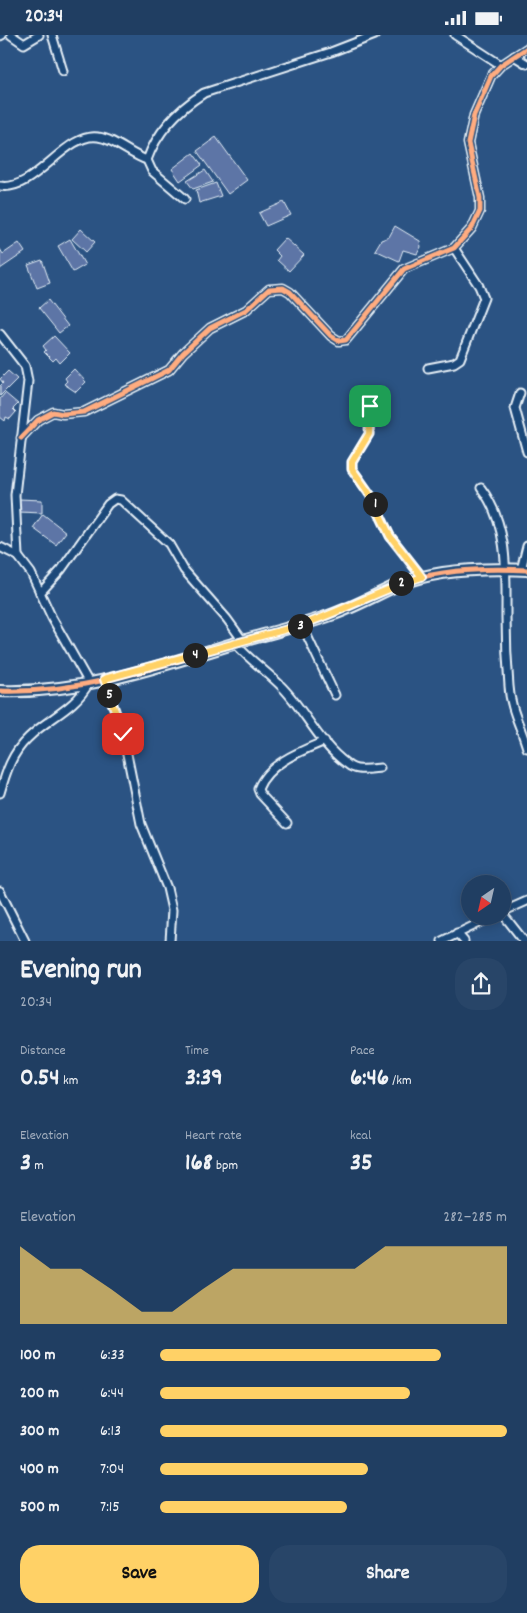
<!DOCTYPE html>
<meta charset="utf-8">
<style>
body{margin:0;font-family:Dekko,sans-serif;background:#284568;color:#f1f3f6;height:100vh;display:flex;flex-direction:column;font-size:19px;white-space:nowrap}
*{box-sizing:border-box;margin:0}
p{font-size:16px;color:#a2aebe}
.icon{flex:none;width:28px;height:28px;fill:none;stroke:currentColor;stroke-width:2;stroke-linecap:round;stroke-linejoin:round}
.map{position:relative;height:906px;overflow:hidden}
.drawer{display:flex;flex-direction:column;background:#203e62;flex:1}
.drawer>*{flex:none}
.needle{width:32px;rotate:214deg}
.tools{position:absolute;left:461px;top:840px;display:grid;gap:10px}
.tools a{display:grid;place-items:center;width:50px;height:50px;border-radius:50%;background:#203e62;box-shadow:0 2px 12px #0003,0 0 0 1px #3d5777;font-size:25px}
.pin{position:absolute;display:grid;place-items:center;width:42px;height:42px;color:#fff;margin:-21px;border-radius:10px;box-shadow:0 2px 8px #0006}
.km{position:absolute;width:25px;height:25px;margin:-12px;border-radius:50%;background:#222;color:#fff;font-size:14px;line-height:25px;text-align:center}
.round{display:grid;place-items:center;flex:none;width:52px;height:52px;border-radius:20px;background:#284568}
.overview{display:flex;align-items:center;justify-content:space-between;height:85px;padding:0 20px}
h1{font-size:28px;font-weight:700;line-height:38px}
.stats{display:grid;grid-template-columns:repeat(3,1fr);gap:8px;height:85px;padding:5px 20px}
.stats div{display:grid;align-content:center}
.stats b{font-size:25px;font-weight:700}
.stats small{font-size:14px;font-weight:400}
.stats p{font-size:14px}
.chart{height:140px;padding:10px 20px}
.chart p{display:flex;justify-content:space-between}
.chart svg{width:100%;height:90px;margin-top:5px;fill:#ffd166;opacity:.7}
.cta{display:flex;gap:10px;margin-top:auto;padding:10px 20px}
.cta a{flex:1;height:58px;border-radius:20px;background:#ffd166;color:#111;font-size:20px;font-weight:700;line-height:58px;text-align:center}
.cta a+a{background:#284568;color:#f1f3f6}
ul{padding:0 20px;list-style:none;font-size:16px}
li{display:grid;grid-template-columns:80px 60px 1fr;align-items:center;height:38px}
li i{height:12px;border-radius:6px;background:#ffd166}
.status{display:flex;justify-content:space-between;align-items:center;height:35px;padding:0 25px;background:#203e62;direction:ltr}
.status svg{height:14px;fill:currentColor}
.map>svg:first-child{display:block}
.building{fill:#5d75a6;stroke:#e8f1f8}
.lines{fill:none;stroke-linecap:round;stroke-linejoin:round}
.street-casing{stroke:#e8f1f8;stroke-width:11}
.secondary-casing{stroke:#e8f1f8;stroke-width:14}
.street{stroke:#1f4a7a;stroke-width:7}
.secondary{stroke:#1f4a7a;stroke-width:10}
.cycleway-casing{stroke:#1f4a7a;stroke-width:8}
.cycleway{stroke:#ffac80;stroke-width:5}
.route-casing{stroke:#fff;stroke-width:10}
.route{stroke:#ffd166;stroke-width:6}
</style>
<div class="status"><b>20:34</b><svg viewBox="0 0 49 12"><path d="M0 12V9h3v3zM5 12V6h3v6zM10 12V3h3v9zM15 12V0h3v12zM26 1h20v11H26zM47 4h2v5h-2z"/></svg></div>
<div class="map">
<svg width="527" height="906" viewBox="0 0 527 906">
<rect width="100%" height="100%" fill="#2b5383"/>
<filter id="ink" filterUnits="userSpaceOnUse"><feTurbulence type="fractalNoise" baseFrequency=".02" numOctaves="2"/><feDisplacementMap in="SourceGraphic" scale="10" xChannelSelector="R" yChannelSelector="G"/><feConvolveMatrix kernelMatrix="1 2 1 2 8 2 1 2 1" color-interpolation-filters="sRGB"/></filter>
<g filter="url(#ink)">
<g class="building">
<polygon points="216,102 247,145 228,159 197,116"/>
<polygon points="193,118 202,130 180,146 172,134"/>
<polygon points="205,135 213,147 193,154 187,146"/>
<polygon points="216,148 221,161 199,168 196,155"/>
<polygon points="284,167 291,180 266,191 259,178"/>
<polygon points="395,191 420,206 421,212 417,219 403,215 399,226 375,215 381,205 389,202"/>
<polygon points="81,194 95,207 86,217 72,204"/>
<polygon points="285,203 304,220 289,236 277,225 280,221 274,215"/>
<polygon points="70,204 85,230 73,237 58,211"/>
<polygon points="19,208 25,217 0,234 0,214 3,219"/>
<polygon points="42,225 50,248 37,253 28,230"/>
<polygon points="48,265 68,291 59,298 39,273"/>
<polygon points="54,301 70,318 60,328 56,323 53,326 44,317 46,315 43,311"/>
<polygon points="74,334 86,347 76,357 64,349 67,346 65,343"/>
<polygon points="8,336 17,344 0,361 0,351 3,348 0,344"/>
<polygon points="5,358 18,369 13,374 16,377 10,384 6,382 5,386 0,382 0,364"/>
<polygon points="19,464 42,465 42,478 19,477"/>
<polygon points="43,479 66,497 56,510 33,493"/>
</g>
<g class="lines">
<defs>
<g id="street">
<polyline points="11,0 24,9 39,0"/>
<polyline points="52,0 63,36"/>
<polyline points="455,0 501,30"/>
<polyline points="0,1 2,0"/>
<polyline points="514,21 527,29"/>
<path d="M0,151C35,157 65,97 98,102C115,104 131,120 147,125"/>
<path d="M185,164L152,136L147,125C157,97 179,74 204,58L331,17L375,0"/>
<polyline points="0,299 25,331 28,346 15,460 18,521"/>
<polyline points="428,333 454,328 460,324 484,263 479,251 454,213"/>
<polyline points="520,358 515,373 527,417"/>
<polyline points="370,371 369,399 352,427 352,434 371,461 390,501 422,542"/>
<polyline points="21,403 38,385 53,377 63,379 84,377 169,335 183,318 210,293 246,275 269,254 283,253 290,257 331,301 339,306 346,305 404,234 454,213 472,193 480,176 480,163 468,108 474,80 491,41 501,30 527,13"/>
<path d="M481,453C509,490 506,538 506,582C506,605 507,628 509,651C510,673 521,692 527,713"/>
<path d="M0,512L18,521L31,538L52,583L89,648C75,674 48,683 28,703C12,718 6,737 0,758"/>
<polyline points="521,535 527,511"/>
<polyline points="40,558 61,535 108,469 115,464 121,465 169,509 184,535 227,584 243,606"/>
<polyline points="302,590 335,660"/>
<path d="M235,608C249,625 268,637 283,653C305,676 320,710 347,729C356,737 369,734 380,733"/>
<polyline points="104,644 123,699 141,789 167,853 172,875 170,906"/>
<path d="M287,788L260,759L258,754C268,728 301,716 325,706"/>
<polyline points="0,856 25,906"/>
<polyline points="502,877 527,866"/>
<polyline points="502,878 524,906"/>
<polyline points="457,898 464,906"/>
<polyline points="442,906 494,881"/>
</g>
<path id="secondary" d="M0,656C81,659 160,631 236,608C268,598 300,591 331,580C355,572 377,559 400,549C438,534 487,533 527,535"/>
</defs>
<use href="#street" class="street-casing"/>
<use href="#secondary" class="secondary-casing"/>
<use href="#street" class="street"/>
<use href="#secondary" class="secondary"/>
<defs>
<g id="cycleway">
<polyline points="21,403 38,385 53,377 63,379 84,377 169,335 183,318 210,293 246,275 269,254 283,253 290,257 331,301 339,306 346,305 404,234 454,213 472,193 480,176 480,163 468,108 474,80 491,41 501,30 527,13"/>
<path d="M0,656C81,659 160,631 236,608C268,598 300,591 331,580C355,572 377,559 400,549C438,534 487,533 527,535"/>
</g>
</defs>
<use href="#cycleway" class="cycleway-casing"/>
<use href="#cycleway" class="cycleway"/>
</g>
</g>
<g class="lines" filter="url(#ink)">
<defs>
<path id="route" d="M123,699L104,644L302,590C343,576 381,555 422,542L390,501L371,461L352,434V427L369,399L370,371"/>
</defs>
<use href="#route" class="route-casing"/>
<use href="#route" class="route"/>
</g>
</svg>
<div class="tools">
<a><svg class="needle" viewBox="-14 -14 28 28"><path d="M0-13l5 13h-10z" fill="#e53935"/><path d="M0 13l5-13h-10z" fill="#a2aebe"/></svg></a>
</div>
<div class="pin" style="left:370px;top:371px;background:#1e9e55"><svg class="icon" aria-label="arrive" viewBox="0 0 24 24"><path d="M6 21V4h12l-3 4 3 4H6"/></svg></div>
<div class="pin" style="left:123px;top:699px;background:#d93025"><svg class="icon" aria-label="check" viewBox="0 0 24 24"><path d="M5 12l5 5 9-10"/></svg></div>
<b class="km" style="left:375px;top:469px">1</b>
<b class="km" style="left:401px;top:548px">2</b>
<b class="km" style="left:300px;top:591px">3</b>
<b class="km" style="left:195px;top:620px">4</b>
<b class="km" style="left:109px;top:660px">5</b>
</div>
<section class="drawer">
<div class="overview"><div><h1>Evening run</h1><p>20:34</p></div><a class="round"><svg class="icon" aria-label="share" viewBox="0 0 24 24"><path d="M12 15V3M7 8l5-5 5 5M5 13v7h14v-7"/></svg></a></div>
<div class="stats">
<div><p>Distance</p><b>0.54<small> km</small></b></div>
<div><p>Time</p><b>3:39</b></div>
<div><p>Pace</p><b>6:46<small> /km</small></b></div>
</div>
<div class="stats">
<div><p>Elevation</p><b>3<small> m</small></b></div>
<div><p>Heart rate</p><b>168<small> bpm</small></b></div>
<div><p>kcal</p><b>35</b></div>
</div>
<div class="chart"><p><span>Elevation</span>282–285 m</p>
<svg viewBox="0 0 160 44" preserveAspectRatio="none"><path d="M0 44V6L10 17L20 17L30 27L40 38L50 38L60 27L70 17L80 17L90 17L100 17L110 17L120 6L130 6L140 6L150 6L160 6V44z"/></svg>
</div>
<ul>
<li><b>100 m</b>6:33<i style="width:81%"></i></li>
<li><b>200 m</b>6:44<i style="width:72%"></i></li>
<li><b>300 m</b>6:13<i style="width:100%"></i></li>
<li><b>400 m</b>7:04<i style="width:60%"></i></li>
<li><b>500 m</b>7:15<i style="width:54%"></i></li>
</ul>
<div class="cta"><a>Save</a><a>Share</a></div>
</section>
